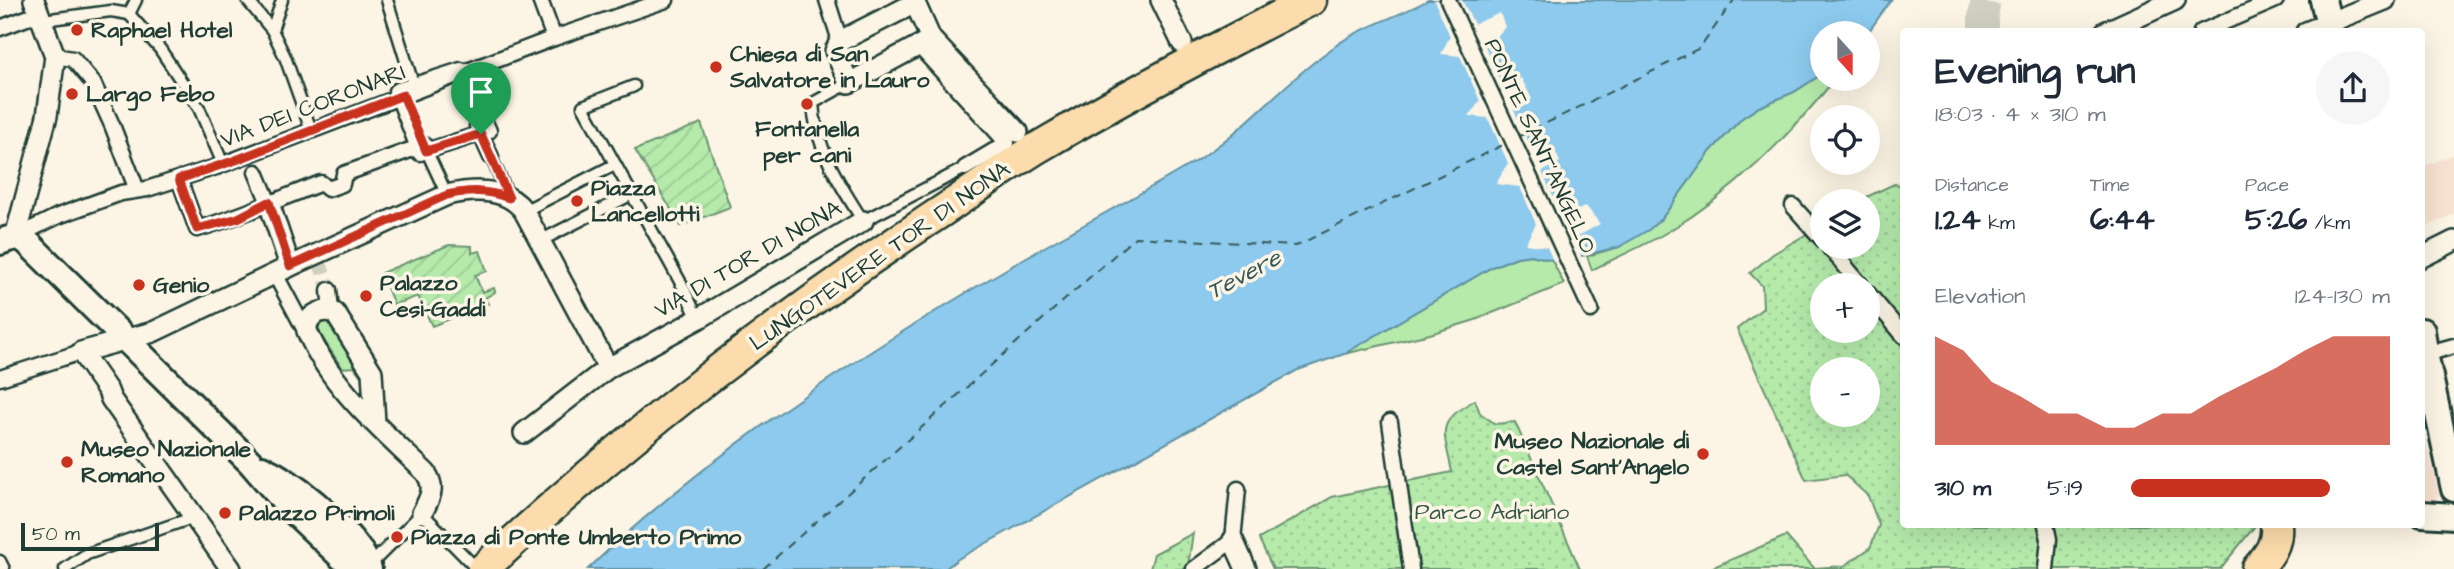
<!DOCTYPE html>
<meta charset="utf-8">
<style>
body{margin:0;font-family:"Architects Daughter",sans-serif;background:#f6f6f7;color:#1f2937;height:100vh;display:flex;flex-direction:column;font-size:26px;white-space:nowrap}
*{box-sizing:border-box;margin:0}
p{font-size:23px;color:#747a83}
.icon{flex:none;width:38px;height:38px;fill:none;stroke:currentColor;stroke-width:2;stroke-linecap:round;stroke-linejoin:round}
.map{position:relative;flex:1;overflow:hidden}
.panel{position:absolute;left:1900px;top:28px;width:525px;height:500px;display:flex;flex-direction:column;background:#fff;border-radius:7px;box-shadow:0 7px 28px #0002}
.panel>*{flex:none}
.needle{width:46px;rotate:159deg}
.buttons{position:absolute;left:1810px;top:21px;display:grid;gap:14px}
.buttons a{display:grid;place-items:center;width:70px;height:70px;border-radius:50%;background:#fff;box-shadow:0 7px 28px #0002;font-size:35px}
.scale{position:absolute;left:21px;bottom:18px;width:138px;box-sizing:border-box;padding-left:7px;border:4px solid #1f3d34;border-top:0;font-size:19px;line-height:24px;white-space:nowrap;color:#1f3d34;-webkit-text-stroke:5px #fcf5e5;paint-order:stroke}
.pin{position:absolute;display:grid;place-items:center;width:60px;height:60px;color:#fff;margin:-72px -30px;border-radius:50% 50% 50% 0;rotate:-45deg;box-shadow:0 0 7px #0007}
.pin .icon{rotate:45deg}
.round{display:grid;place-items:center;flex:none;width:74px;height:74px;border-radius:37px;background:#f6f6f7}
.summary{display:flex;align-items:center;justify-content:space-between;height:119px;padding:0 35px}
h1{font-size:38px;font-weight:700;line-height:52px}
.figures{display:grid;grid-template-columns:repeat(3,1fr);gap:10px;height:119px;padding:7px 35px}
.figures div{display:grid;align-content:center}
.figures b{font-size:30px;font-weight:700}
.figures small{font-size:19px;font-weight:400}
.figures p{font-size:19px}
.chart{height:196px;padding:14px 35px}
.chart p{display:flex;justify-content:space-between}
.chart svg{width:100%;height:126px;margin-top:7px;fill:#c8321e;opacity:.7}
ul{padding:0 35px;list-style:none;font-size:23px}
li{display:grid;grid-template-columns:112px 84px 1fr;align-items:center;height:52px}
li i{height:18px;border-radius:9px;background:#c8321e}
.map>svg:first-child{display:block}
.built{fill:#f8e2d2}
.grass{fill:#b5eaab;stroke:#6a9470;stroke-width:2}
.park{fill:url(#park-dots);stroke:#6a9470;stroke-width:2;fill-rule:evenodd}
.garden{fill:url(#garden-furrows);stroke:#6a9470;stroke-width:2}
.water{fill:#8dcaed;stroke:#6192a3;stroke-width:2}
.pier{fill:#fcf5e5}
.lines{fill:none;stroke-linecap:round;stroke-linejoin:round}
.ferry{stroke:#355959;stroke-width:2;stroke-dasharray:9 7;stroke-linecap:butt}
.pedestrian-tunnel{stroke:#d0d0c2;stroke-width:14;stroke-dasharray:14 7;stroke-linecap:butt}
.primary-tunnel{stroke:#d0d0c2;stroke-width:30;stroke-dasharray:30 15;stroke-linecap:butt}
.service-casing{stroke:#1f3d34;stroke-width:15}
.pedestrian-casing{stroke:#1f3d34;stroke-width:19}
.minor-casing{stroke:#1f3d34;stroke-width:24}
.tertiary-casing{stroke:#1f3d34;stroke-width:30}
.primary-casing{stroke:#1f3d34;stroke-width:35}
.service{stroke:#fcf5e5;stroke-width:10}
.pedestrian{stroke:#fcf5e5;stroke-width:14}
.minor{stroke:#fcf5e5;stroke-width:19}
.tertiary{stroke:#fcf5e5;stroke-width:24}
.primary{stroke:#fcdcac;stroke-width:30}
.route-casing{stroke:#fff;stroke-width:14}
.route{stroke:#c8321e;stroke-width:9}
.poi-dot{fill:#c8321e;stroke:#fcf5e5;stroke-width:2.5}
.labels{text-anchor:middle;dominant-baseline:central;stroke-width:7;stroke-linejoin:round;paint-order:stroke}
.poi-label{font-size:23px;font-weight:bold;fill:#1f3d34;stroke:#fcf5e5;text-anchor:start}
.street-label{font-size:23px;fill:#1f3d34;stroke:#fcf5e5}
.park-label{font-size:23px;fill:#365746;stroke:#fcf5e5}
.water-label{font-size:24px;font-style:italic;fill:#355959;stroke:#fcf5e5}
</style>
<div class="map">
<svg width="2454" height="569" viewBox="0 0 2454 569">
<defs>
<pattern id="park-dots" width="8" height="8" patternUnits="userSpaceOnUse" patternTransform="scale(1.75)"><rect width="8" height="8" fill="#b5eaab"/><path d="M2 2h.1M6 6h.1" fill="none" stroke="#9bca94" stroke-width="1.8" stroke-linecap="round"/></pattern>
<pattern id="garden-furrows" width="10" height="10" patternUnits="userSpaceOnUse" patternTransform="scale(1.75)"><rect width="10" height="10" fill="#b5eaab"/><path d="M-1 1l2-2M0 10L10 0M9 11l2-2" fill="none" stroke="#9bca94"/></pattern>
</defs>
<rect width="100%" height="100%" fill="#fcf5e5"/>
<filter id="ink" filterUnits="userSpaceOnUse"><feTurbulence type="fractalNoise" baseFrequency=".0143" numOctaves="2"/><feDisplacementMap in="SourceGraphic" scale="14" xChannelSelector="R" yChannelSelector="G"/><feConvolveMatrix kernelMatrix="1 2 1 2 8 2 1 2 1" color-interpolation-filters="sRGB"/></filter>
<g filter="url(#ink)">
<g class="built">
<polygon points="2454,154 2454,214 2422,229 2422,167"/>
<polygon points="2422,428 2439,494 2434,501 2422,503"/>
</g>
<g class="grass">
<path d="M1822,74V79H1835C1787,138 1734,192 1669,231C1644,246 1617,257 1592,270L1587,256L1619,247L1662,218L1711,151L1742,118L1759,107L1794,92Z"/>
<polygon points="1531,255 1552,260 1564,284 1475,320 1430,334 1344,354 1492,267 1517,257"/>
<polygon points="328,317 369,375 363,379 354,367 342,368 320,334 317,322"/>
</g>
<g class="park">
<path d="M1894,184L1904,186V525H2254L2255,526L2220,569H1709L1786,536L1814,568L1844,566L1870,548L1879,525L1868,496L1845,475L1806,480L1737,329L1763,308L1762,286L1750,273L1773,254L1822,225V247H1867V201H1858ZM1822,285H1867V331H1822ZM1822,369H1867V415H1822Z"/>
<path d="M1475,400L1480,413L1495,424L1515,422L1580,569H1273L1259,539L1332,497L1452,472C1444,431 1434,423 1475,400Z"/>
<polygon points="1193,533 1188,566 1183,569 1150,569 1154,554"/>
</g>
<g class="garden">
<polygon points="701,123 730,207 681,226 635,150"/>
<polygon points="449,245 472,246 472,253 480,251 487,271 475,275 482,292 494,288 495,292 485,298 488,304 432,326 418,296 394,305 381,273"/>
</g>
<path class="water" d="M1428,0H1891L1867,34L1822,33V74L1794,92L1759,107L1742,118L1711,151L1662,218L1650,229L1619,247L1573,258L1552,260L1531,255L1517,257L1492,267L1344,354L1298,370L958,559L945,569H588C712,451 856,357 1003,271C1065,234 1129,201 1191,164C1245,132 1283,82 1334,47C1362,26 1398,17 1428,0Z"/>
<polygon class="pier" points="1434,0 1462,0 1474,24 1500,13 1505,27 1491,43 1485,46 1502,87 1521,78 1532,99 1513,108 1532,150 1553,146 1560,162 1542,172 1563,218 1586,206 1600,224 1573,239 1583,260 1554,263 1547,247 1525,244 1536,224 1520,187 1496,184 1508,163 1488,118 1469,116 1480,101 1460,56 1441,54 1450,36"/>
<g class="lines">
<g class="ferry">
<polyline points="1518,137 1700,48 1734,0"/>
<polyline points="763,569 1135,237 1296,246 1507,143"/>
</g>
<polyline class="pedestrian-tunnel" points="319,260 329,290"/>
<polyline class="primary-tunnel" points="1983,32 1983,17 1986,0"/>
<defs>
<g id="service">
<polyline points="247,0 272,30 285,57 311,130"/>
<polyline points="387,0 415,90"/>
<polyline points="129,14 160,49 199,108 223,164"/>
<polyline points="43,20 111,11 129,14 136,0"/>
<polyline points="272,30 282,0"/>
<path d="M849,83L813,103C815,147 840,185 863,221L965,168"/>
<polyline points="634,86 583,106 682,285 698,319"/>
<polyline points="428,154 447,195"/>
<polyline points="491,157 508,195"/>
<polyline points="524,211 614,165"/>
<polyline points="540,241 632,194"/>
<polyline points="0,561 4,569"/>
<polyline points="368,567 422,513 477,569"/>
<polyline points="65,569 87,554 195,517"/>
</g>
<g id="pedestrian">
<polyline points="540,0 554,38"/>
<polyline points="827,0 840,41"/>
<polyline points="1448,0 1591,310"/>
<polyline points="0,28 40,13"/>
<polyline points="2201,32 2276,0"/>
<polyline points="919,46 1007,143 965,168"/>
<polyline points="55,56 73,59 93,83 112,125 137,190"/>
<polygon points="461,70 489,131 420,153 396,91"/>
<polyline points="477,126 491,157"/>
<polyline points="256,172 269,203"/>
<path d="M179,179L197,229C240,217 279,199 321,183L328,189L342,184L344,174L424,145"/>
<polyline points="1793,206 1822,239"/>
<polyline points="15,237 58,216 121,193 147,189 216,167 554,38 666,0"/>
<polyline points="1829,247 1861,285"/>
<polyline points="275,274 307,334"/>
<polyline points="329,290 331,311"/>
<polyline points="1867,292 1904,336"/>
<polyline points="2426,358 2436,351 2454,346"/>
<polyline points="0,378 81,352"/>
<polyline points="1390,422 1411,569"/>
<polyline points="1194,569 1233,540 1238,489"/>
<polyline points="2046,569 2049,539 2046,525"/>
</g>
<g id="minor">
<polyline points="1161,0 1182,43"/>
<polyline points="2105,32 2175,0"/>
<polyline points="2306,32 2385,0"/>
<polyline points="931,39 849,83 835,51 840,41 915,3 931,39 1018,132"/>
<polyline points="269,203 290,266"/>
<polyline points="15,237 47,116 55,56 34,0"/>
<polyline points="2422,257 2454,241"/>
<path d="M375,423L372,372L335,313C321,308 306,315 307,331C331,388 383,431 426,473C436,488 430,498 422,513"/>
<polyline points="524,433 608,368 698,319 863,221"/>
<polyline points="1233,540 1246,569"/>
<path d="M231,569L111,399L108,391L81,352L153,332L295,264L447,195C473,189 506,187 524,211L608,368"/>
</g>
<g id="tertiary">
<polyline points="2323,0 2331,32"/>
<path d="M0,242C11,238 19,234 28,243L250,462L289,507L353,568L368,567"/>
<polyline points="2422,331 2426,358 2454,489"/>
<path d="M262,468C296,484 337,519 359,550C364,555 366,563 369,569"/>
<polyline points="2422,514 2454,516"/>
</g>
<g id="primary">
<path d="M483,569C622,440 769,326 927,221C964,197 1000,171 1037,148C1127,95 1218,47 1311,0"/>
<path d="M2257,569C2269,555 2278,544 2276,525"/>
</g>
</defs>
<use href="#service" class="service-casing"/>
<use href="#pedestrian" class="pedestrian-casing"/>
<use href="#minor" class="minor-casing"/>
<use href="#tertiary" class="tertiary-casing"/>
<use href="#primary" class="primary-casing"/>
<use href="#service" class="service"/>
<use href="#pedestrian" class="pedestrian"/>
<use href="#minor" class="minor"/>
<use href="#tertiary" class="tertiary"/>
<use href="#primary" class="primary"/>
</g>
</g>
<g class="lines" filter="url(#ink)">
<defs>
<path id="route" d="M403,95L426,151L481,134L509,198C487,190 469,190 447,195L290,266L269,202L238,218L197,229L179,179L236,160Z"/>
</defs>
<use href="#route" class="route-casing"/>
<use href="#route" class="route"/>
</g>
<g class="poi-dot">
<circle cx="77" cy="30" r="7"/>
<circle cx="716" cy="67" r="7"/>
<circle cx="72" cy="94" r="7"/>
<circle cx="807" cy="104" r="7"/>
<circle cx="577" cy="201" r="7"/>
<circle cx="139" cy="285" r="7"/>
<circle cx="366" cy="296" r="7"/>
<circle cx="1703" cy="454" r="7"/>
<circle cx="67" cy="462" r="7"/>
<circle cx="225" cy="513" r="7"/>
<circle cx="397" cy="537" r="7"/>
</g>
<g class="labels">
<g class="poi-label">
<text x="91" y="30">Raphael Hotel</text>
<text x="730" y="54">Chiesa di San<tspan x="730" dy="26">Salvatore in Lauro</tspan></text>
<text x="86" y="94">Largo Febo</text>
<text x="807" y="129" text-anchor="middle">Fontanella<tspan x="807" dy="26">per cani</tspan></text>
<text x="591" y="188">Piazza<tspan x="591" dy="26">Lancellotti</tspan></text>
<text x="380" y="283">Palazzo<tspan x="380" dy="26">Cesi-Gaddi</tspan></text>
<text x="153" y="285">Genio</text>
<text x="1689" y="441" text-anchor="end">Museo Nazionale di<tspan x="1689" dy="26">Castel Sant’Angelo</tspan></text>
<text x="81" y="449">Museo Nazionale<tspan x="81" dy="26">Romano</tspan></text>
<text x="239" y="513">Palazzo Primoli</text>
<text x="411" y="537">Piazza di Ponte Umberto Primo</text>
</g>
<g class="street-label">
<text transform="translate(313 106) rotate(-21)">VIA DEI CORONARI</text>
<text transform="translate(1540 146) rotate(65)">PONTE SANT'ANGELO</text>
<text transform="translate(880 256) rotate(-35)">LUNGOTEVERE TOR DI NONA</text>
<text transform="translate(748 259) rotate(-30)">VIA DI TOR DI NONA</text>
</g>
<g class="park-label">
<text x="1492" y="512">Parco Adriano</text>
</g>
<g class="water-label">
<text transform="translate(1244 275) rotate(-28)">Tevere</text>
</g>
</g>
</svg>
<div class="buttons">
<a><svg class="needle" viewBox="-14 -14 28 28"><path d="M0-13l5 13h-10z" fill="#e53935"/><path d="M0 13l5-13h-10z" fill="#747a83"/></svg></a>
<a><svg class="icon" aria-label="locate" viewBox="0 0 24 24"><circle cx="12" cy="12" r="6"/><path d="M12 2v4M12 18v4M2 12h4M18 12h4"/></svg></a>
<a><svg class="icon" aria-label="layers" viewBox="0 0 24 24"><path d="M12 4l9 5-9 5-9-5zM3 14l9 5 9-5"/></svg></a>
<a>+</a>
<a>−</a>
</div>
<div class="scale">50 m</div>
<div class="pin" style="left:481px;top:134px;background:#1e9e55"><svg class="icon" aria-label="arrive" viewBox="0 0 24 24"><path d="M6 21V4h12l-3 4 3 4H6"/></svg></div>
<section class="panel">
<div class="summary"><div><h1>Evening run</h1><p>18:03 · 4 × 310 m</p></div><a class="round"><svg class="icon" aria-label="share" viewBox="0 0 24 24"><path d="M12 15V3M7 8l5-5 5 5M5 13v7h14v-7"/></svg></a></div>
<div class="figures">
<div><p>Distance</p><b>1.24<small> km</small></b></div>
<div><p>Time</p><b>6:44</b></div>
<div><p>Pace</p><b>5:26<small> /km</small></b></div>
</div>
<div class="chart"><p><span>Elevation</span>124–130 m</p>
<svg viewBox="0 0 160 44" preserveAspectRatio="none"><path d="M0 44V6L10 11L20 22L30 27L40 33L50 33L60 38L70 38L80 33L90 33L100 27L110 22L120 17L130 11L140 6L150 6L160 6V44z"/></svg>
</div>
<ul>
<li><b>310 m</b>5:19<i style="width:77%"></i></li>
</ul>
</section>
</div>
